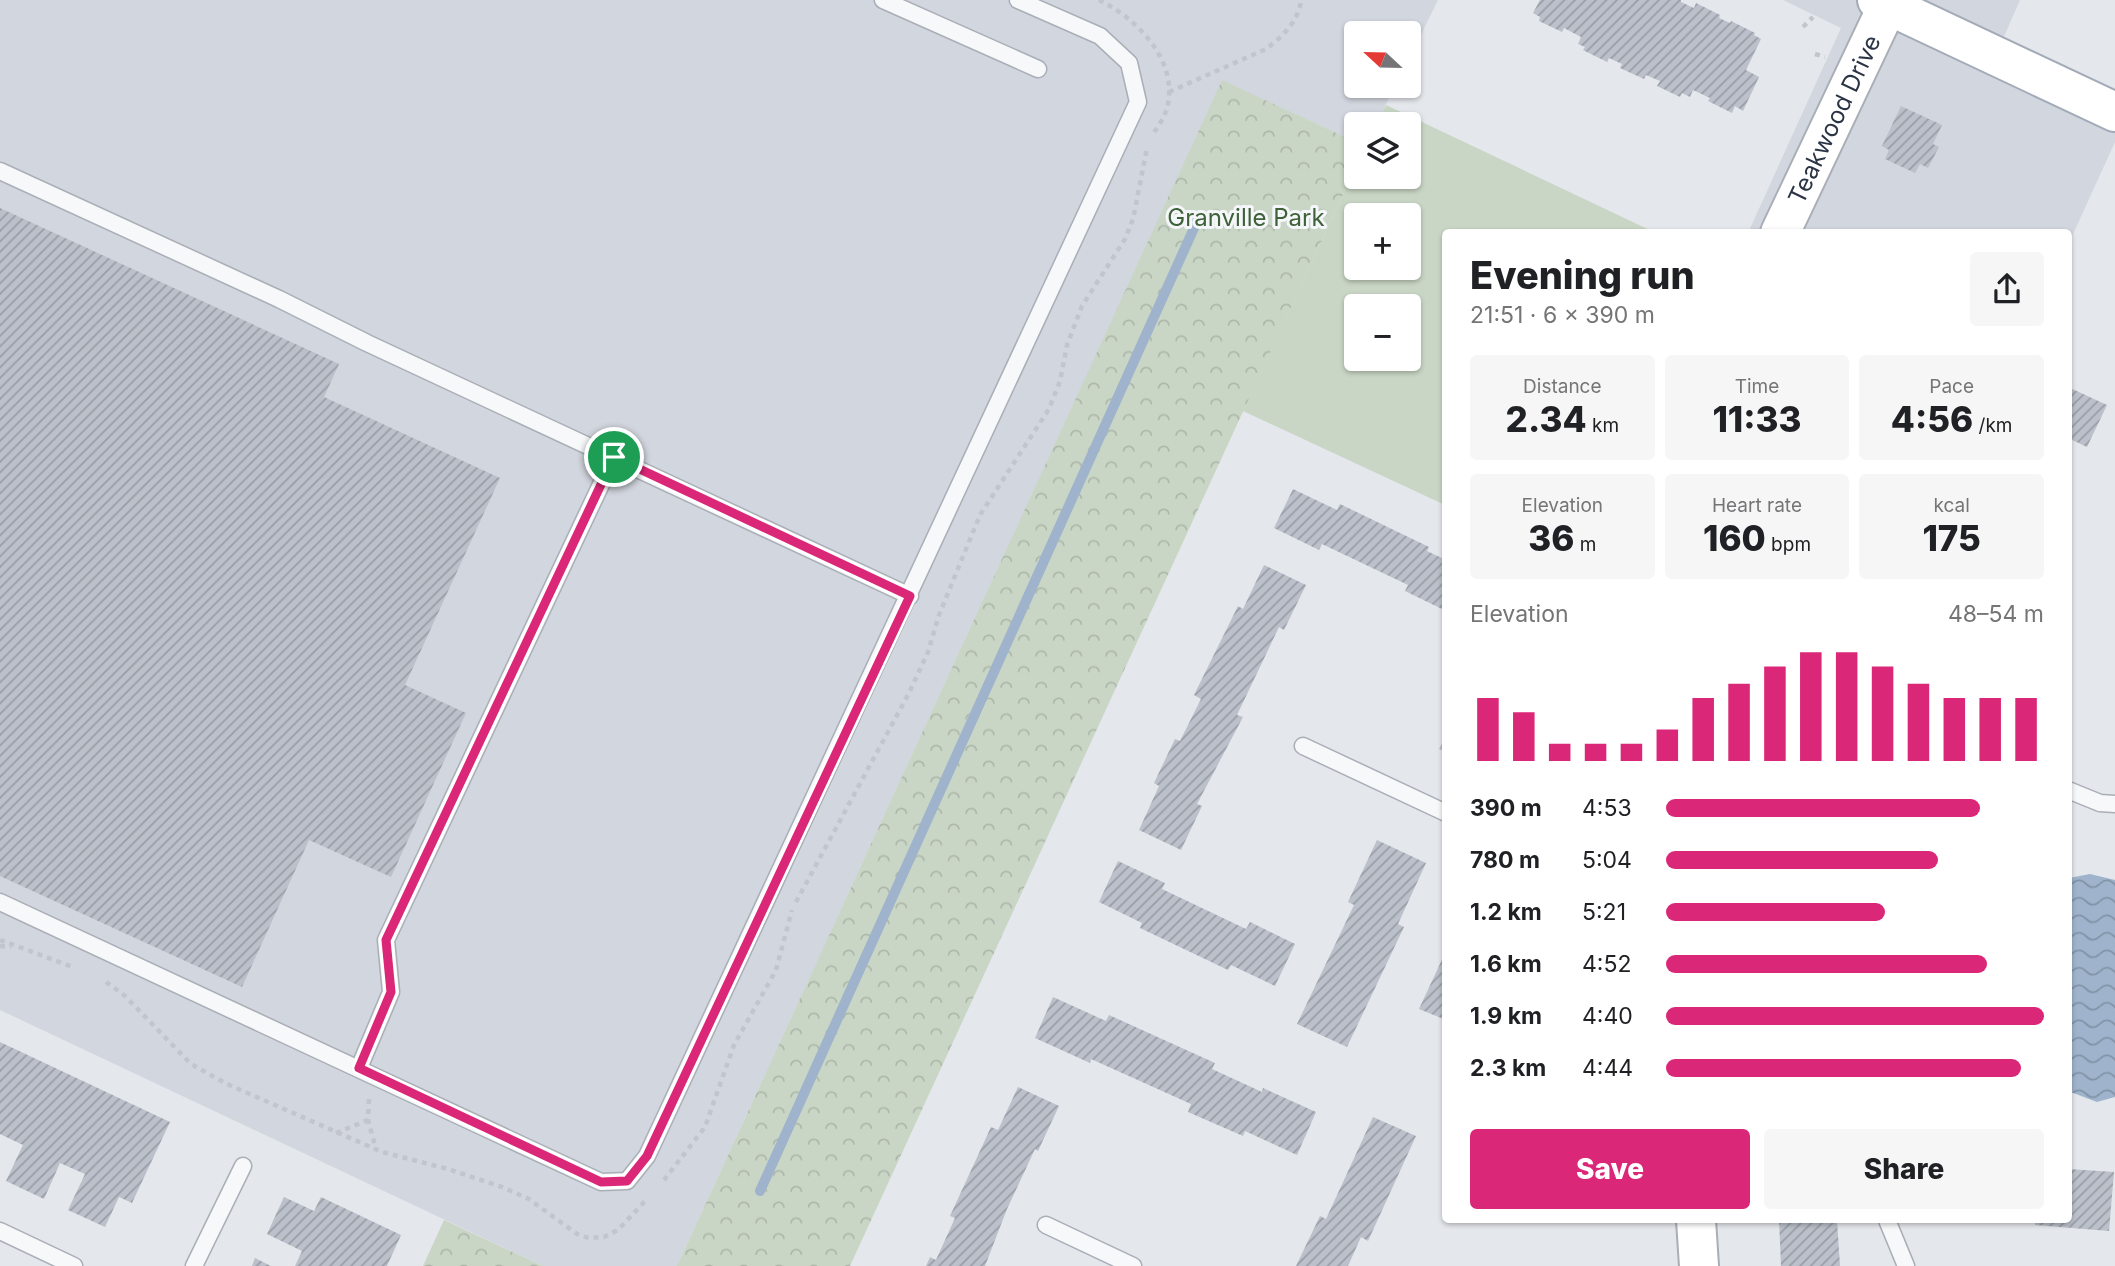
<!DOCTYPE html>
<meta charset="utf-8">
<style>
body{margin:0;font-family:Inter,sans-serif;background:#f6f6f6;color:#202124;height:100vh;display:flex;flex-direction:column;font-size:26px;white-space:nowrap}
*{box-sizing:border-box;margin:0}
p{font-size:23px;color:#757577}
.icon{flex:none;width:38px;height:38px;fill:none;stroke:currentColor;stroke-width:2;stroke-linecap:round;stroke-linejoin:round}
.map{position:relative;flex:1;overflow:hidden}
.drawer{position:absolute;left:1442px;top:229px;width:630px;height:994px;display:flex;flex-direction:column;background:#fff;border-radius:7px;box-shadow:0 2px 5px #0004}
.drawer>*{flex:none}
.needle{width:46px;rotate:292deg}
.controls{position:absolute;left:1344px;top:21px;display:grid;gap:14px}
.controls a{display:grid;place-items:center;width:77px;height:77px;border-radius:7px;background:#fff;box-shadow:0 2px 5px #0004;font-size:35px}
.pin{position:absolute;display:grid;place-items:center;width:60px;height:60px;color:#fff;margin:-30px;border:4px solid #fff;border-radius:50%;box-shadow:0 2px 7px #0007}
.round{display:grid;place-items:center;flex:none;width:74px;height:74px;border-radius:7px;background:#f6f6f6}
.headline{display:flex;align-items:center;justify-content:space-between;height:119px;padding:0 28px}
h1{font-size:38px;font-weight:800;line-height:52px}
.metrics{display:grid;grid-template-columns:repeat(3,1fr);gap:10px;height:119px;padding:7px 28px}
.metrics div{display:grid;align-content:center;border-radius:7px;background:#f6f6f6;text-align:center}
.metrics b{font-size:35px;font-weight:800}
.metrics small{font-size:19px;font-weight:400}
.metrics p{font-size:19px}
.chart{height:196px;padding:14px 28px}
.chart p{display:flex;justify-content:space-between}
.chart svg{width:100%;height:126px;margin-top:7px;stroke:#db2777;stroke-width:6}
.cta{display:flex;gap:14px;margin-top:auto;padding:14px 28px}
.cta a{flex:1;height:80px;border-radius:7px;background:#db2777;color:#fff;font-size:28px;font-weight:800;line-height:80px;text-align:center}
.cta a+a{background:#f6f6f6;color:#202124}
ul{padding:0 28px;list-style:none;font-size:23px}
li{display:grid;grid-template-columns:112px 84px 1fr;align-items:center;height:52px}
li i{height:18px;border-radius:9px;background:#db2777}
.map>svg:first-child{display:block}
.built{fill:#d2d6de}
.grass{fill:#c9d6c5;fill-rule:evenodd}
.park{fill:url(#park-crowns)}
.water{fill:url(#water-waves)}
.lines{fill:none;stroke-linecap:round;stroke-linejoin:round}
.stream{stroke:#9fb4cc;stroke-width:10}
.building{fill:url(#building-hatch)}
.lane-casing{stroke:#a9aeb7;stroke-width:19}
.secondary-casing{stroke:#a9aeb7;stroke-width:42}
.primary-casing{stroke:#a3abb8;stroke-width:42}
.path{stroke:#c2c5cb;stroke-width:4.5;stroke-dasharray:5 5;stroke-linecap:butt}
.lane{stroke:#f7f8fa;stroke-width:16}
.secondary{stroke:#fff;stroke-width:38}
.primary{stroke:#fff;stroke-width:38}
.route-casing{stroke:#fff;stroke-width:14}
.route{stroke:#db2777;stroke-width:9}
.labels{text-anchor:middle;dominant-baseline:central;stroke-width:6;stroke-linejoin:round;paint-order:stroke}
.street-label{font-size:24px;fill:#2b3445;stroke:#f4f6f9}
.park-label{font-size:24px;fill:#3f6138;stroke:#f4f6f9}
</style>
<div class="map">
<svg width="2115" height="1266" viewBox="0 0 2115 1266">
<defs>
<pattern id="park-crowns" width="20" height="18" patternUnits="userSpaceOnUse" patternTransform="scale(1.75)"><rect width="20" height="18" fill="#c9d6c5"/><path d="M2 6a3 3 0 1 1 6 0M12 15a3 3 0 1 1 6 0" fill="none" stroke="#adb8ab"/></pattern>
<pattern id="water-waves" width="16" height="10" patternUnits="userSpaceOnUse" patternTransform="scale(1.75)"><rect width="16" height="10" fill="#9fb4cc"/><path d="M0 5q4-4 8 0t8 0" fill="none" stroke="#8293a7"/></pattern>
<pattern id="building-hatch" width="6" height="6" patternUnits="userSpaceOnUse" patternTransform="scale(1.75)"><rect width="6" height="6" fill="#bbc0ca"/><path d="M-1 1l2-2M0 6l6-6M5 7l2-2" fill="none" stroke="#989da6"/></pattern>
</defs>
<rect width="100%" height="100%" fill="#e4e7ec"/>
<g class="built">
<polygon points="0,0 1438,0 1409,59 1409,33 1356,33 1356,86 1395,86 1376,124 1356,124 1356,142 1222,81 677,1266 543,1266 0,1010"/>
<polygon points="1783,0 2020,0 1999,48 2115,101 2115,142 2069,243 2068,233 1748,233 1841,28"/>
</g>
<path class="grass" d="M1386,105L1656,233H1446L1445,505L1243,411L1356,166V177H1409V124H1376ZM1356,215H1409V268H1356ZM1356,306H1409V359H1356Z"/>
<g class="park">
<polygon points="1222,80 1356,142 1356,166 850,1266 677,1266"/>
<polygon points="444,1220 543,1266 423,1266"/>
</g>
<polygon class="water" points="2090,874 2115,880 2115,1097 2097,1102 2068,1091 2069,878"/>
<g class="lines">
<polyline class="stream" points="760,1191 1199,217"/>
</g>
<g class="building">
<polygon points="1540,0 1681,0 1681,2 1694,8 1696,3 1720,15 1719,18 1730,23 1731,21 1755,33 1754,35 1761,39 1746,70 1759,77 1743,111 1735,106 1732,113 1708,101 1710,98 1693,90 1690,97 1682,93 1680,97 1657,86 1660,81 1646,75 1644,79 1620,68 1622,64 1609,58 1607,62 1583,50 1585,47 1578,44 1581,37 1564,28 1562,32 1539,21 1540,17 1533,13"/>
<polygon points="1901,106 1942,125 1933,144 1939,147 1928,168 1920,164 1915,173 1885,159 1889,150 1882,146"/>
<polygon points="0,208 339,364 324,397 500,478 405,685 466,713 391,877 309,840 242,987 0,876"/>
<polygon points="2068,387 2107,405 2087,447 2068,438"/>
<polygon points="1293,489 1337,510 1340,504 1429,547 1427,551 1446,560 1446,611 1405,591 1408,585 1322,544 1319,550 1274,528"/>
<polygon points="1264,565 1306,585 1284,630 1279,627 1237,715 1243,717 1197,804 1202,806 1181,850 1139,830 1159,786 1154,783 1175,739 1180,741 1201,699 1194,695 1238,606 1243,609"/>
<polygon points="1446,736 1446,752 1439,749"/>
<polygon points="1377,840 1426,863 1398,924 1404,927 1347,1047 1297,1024 1354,905 1348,902"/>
<polygon points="1118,861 1165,883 1162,889 1246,929 1250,922 1295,944 1275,986 1231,965 1228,970 1140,928 1142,923 1099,902"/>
<polygon points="1446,951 1446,1020 1419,1009"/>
<polygon points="1053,997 1106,1021 1109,1015 1215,1063 1212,1069 1262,1092 1263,1088 1316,1112 1297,1155 1245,1131 1243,1136 1188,1112 1191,1104 1091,1059 1090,1063 1035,1038"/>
<polygon points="0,1042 170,1122 132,1203 119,1197 105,1227 68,1210 85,1174 78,1171 60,1163 44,1199 6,1181 23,1145 0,1134"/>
<polygon points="1018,1087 1059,1106 1038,1151 1035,1149 1007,1209 985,1266 926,1266 930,1257 936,1260 955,1218 950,1216 991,1127 998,1130"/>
<polygon points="1373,1117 1416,1136 1368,1241 1361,1237 1348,1266 1296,1266 1320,1216 1326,1219"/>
<polygon points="2068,1169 2114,1172 2109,1231 2035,1225 2035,1220 2068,1220"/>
<polygon points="284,1197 314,1211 321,1197 401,1235 387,1266 295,1266 302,1251 267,1234"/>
<polygon points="1779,1220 1837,1220 1840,1266 1781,1266"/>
<polygon points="255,1258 271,1266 252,1266"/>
</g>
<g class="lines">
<defs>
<g id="lane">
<polyline points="883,0 1038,69"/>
<polyline points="0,171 279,299 367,343 910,596"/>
<polyline points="1303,746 1446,813"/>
<polyline points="2068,790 2100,803 2115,804"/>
<polyline points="0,902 601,1182 627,1181 647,1156 1138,102 1129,63 1100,36 1018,0"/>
<polyline points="359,1068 391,992 386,940 614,457"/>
<polyline points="1887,1220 1906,1266"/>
<polyline points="1046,1225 1133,1266"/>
<polyline points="0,1231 74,1266"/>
<polyline points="194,1266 243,1166"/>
</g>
<g id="secondary">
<path id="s1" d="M1780,233L1888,5"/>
<polyline points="1696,1220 1699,1266"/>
</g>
<polyline id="primary" points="1877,0 2115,112"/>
</defs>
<use href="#lane" class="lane-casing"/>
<use href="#secondary" class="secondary-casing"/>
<use href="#primary" class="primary-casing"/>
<g class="path">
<path d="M1099,0C1136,18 1177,59 1168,104C1166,115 1159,125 1153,134"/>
<polyline points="1803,27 1813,17"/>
<polyline points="1815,54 1825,57"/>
<path d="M1169,92L1266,49C1282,37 1299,21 1301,0"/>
<polyline points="796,902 909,693 928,652 939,615 980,515 1049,409 1060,381 1067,345 1082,306 1125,239 1133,219 1147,148"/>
<polyline points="0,940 73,967"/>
<polyline points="0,946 11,947"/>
<polyline points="106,982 124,995 191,1064 227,1084 382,1152 448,1169 502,1187 529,1199 577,1234 589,1238 604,1237 618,1230 646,1200"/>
<polyline points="369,1099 368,1120 376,1149"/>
<polyline points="336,1133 368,1120"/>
<polyline points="664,1180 705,1127 734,1045 776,970 792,910"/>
</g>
<use href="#lane" class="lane"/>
<use href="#secondary" class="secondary"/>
<use href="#primary" class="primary"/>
</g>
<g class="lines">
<defs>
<polygon id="route" points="614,457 910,596 647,1156 627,1181 601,1182 359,1068 391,992 386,940"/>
</defs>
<use href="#route" class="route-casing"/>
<use href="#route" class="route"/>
</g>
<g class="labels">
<g class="street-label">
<text stroke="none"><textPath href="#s1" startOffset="126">Teakwood Drive</textPath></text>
</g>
<g class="park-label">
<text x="1246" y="217">Granville Park</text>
</g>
</g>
</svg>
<div class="controls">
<a><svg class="needle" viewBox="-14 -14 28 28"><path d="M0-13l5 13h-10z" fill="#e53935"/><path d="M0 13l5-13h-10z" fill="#757577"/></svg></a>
<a><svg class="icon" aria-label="layers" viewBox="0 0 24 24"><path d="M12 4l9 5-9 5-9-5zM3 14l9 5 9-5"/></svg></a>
<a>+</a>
<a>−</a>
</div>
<div class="pin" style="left:614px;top:457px;background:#1e9e55"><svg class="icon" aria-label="arrive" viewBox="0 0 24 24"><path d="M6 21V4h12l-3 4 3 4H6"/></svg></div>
<section class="drawer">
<div class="headline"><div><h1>Evening run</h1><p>21:51 · 6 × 390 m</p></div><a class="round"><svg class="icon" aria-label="share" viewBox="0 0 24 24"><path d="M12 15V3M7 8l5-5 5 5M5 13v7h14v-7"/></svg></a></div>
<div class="metrics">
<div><p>Distance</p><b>2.34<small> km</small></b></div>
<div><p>Time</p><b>11:33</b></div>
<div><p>Pace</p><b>4:56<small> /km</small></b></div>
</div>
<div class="metrics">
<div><p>Elevation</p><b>36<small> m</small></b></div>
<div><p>Heart rate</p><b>160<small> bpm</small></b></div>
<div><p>kcal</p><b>175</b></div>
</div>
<div class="chart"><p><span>Elevation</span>48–54 m</p>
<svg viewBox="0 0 160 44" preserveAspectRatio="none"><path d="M5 44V22M15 44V27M25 44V38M35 44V38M45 44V38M55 44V33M65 44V22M75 44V17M85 44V11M95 44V6M105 44V6M115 44V11M125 44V17M135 44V22M145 44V22M155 44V22"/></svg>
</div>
<ul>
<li><b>390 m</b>4:53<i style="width:83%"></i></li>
<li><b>780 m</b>5:04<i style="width:72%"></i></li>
<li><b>1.2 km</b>5:21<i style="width:58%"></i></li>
<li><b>1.6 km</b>4:52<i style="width:85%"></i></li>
<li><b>1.9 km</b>4:40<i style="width:100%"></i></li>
<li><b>2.3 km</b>4:44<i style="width:94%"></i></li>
</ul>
<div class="cta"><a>Save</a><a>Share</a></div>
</section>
</div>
